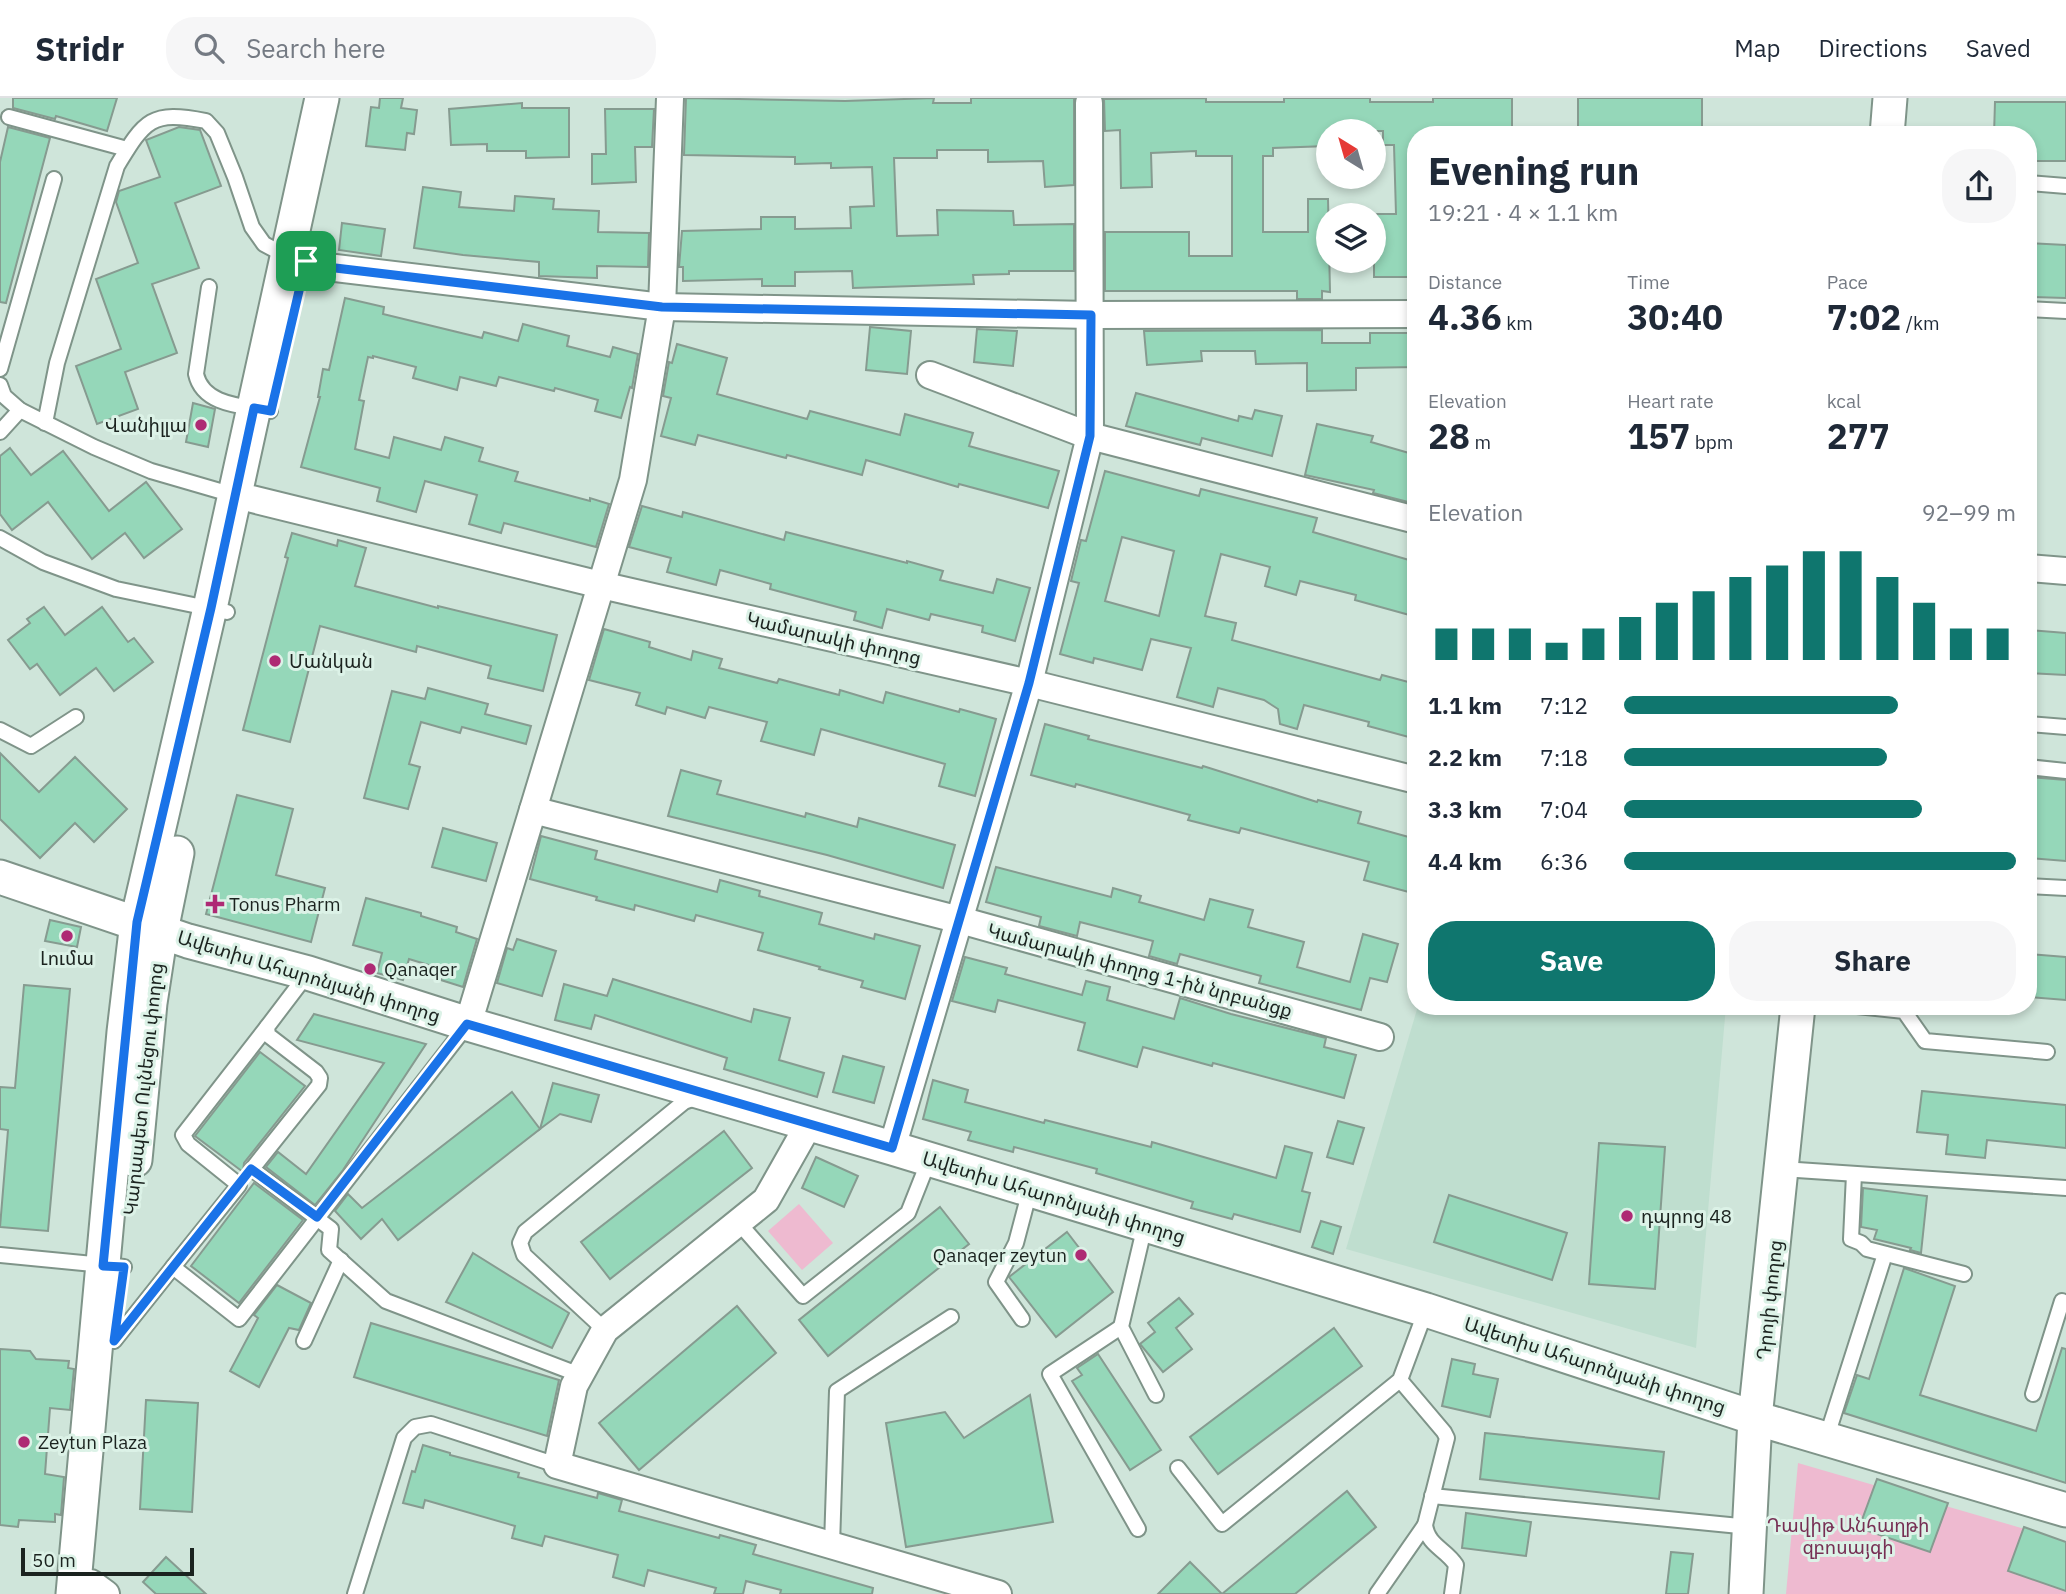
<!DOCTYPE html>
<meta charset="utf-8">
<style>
body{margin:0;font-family:"IBM Plex Sans","Noto Sans Armenian",sans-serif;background:#f6f6f7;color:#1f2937;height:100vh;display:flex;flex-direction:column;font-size:26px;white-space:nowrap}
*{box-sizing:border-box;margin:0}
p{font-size:23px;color:#747a83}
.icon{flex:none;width:38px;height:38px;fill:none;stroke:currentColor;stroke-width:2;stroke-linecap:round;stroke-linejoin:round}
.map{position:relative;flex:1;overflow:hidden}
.sheet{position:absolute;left:1407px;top:28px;width:630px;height:889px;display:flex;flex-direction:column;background:#fff;border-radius:28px;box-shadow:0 4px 10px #0003}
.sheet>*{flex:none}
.needle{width:46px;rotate:323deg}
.tools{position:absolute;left:1316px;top:21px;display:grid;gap:14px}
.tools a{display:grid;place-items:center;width:70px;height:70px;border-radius:50%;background:#fff;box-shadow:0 4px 10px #0003;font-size:35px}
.scale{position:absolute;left:21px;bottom:18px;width:173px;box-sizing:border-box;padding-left:7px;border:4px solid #1b231f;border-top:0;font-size:19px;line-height:24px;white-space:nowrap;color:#1b231f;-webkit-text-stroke:5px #dcf2e7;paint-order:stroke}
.pin{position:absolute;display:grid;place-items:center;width:60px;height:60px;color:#fff;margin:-30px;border-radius:14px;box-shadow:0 4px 10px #0006}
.round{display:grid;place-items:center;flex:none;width:74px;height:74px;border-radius:28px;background:#f6f6f7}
.headline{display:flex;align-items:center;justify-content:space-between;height:119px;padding:0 21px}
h1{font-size:38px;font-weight:800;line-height:52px}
.figures{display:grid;grid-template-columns:repeat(3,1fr);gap:10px;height:119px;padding:7px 21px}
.figures div{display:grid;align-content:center}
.figures b{font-size:35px;font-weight:800}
.figures small{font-size:19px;font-weight:400}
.figures p{font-size:19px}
.chart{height:196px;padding:14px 21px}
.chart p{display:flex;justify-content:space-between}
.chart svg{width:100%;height:126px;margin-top:7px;stroke:#0f766e;stroke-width:6}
.primary-button{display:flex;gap:14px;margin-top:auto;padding:14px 21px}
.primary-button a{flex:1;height:80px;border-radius:28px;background:#0f766e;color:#fff;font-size:28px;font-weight:800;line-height:80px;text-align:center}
.primary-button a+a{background:#f6f6f7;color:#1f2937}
ul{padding:0 21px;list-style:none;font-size:23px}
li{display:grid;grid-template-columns:112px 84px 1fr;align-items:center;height:52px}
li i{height:18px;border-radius:9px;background:#0f766e}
header{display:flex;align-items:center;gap:42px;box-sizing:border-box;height:98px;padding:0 35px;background:#fff;border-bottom:2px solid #e0e1e3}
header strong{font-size:33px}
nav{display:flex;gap:38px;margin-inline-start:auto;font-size:24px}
.search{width:490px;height:63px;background:#f6f6f7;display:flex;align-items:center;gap:18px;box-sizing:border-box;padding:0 24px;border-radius:28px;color:#747a83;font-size:26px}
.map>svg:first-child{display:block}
.built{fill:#bfdecf}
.green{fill:#eebad0}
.building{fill:#95d7b9;stroke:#869b90;stroke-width:2;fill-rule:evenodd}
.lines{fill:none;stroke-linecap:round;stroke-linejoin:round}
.service-casing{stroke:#7f9489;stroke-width:18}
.minor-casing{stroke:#7f9489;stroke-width:30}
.tertiary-casing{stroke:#7f9489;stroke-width:37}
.service{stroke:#fff;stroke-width:14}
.minor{stroke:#fff;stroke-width:26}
.tertiary{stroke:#fff;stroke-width:33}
.route-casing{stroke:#fff;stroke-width:14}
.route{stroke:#1a73e8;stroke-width:9}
.poi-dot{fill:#ae2a74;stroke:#dcf2e7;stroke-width:2.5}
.labels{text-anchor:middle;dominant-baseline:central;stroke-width:6;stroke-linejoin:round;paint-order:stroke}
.poi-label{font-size:19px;fill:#1b231f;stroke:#dcf2e7;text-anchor:start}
.street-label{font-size:19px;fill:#1b231f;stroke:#dcf2e7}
.park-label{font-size:19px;fill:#772f54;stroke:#dcf2e7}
</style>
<header>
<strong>Stridr</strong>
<div class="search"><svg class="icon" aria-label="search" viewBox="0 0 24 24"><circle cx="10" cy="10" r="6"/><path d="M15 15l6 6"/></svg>Search here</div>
<nav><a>Map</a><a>Directions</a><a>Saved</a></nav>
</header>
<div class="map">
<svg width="2066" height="1496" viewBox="0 0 2066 1496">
<rect width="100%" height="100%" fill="#cfe5da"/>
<polygon class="built" points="1418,908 1726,908 1696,1250 1346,1151"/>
<g class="green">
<polygon points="799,1106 833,1145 802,1172 768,1133"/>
<polygon points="1798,1365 2066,1443 2066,1496 1786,1496"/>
</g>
<g class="building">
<polygon points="13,0 117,0 107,33 56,18 55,21 13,10"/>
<polygon points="380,0 403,0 401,10 417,12 414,36 407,35 405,52 366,48 371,9 379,10"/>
<polygon points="686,0 845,3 934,0 933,5 971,5 971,0 1074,0 1074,87 1045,89 1043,63 988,64 988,52 937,52 937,60 894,60 897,138 938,137 937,112 1013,113 1014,127 1074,126 1074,173 1009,173 1009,176 973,177 974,186 853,190 852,173 795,174 795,188 762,188 762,181 683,183 683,169 679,169 682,133 761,131 761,119 795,119 795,131 851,130 850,109 874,108 872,69 831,70 831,65 795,66 795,59 684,57"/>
<polygon points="1206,0 1206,4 1284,4 1284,0 1370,0 1370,4 1433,4 1433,0 1512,0 1512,37 1416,37 1416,179 1374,179 1374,116 1396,116 1394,47 1383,47 1383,33 1328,33 1328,48 1273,50 1273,58 1263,58 1263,134 1308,134 1308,101 1328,101 1330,194 1322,193 1322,201 1297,201 1297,193 1105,193 1105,134 1189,134 1189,158 1232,158 1232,58 1196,58 1196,53 1151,55 1152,89 1121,90 1120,32 1105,33 1104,1"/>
<rect x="1578" y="0" width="124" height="37"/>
<polygon points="1995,4 2066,4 2066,63 2028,63 2028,37 1994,37"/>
<polygon points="522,5 522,10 569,10 569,59 526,60 526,53 487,53 487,46 451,47 449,11"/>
<polygon points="605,11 654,11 652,49 635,49 636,84 592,86 592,56 606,56"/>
<polygon points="8,29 50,40 6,205 0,204 0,64"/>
<polygon points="179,29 200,32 221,88 175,105 199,170 152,186 177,255 125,274 138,311 97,326 76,268 121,251 96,181 138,165 116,104 119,93 160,79 146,42"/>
<polygon points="423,89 461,94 459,109 514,113 515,98 554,101 553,111 599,113 598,134 649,135 648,169 597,168 597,180 539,178 539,164 463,157 414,150"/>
<polygon points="342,125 385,131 381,158 339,152"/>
<polygon points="2028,145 2066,147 2066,200 2028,199"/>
<polygon points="345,200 384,209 383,216 482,240 484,234 518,243 523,226 569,238 567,248 610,259 613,249 638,256 632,290 630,289 621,320 595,313 598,302 555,290 554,293 499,279 496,288 460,279 457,292 413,280 416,269 373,258 373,260 368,259 359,302 364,303 355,351 389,360 394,339 441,352 445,339 483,350 479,363 518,374 515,383 590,403 590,400 609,406 596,449 504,425 501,435 469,426 477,397 425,383 416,414 377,403 380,390 301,369 320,299 318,299 323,271 329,272"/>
<polygon points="870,229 911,233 907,276 866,272"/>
<polygon points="977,231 1017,233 1013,268 974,264"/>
<polygon points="1322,232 1322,245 1370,245 1370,235 1416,235 1416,269 1356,270 1356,292 1307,293 1307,265 1256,266 1255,253 1201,253 1202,263 1147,267 1144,233"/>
<polygon points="677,246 727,260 717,296 807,321 810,313 900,337 905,316 973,335 969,348 1059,373 1048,410 959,386 958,389 866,362 862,377 787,357 786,360 698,337 695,347 661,338 671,300 663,298 669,264 672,265"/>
<polygon points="1136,295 1238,323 1239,318 1252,321 1255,312 1282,318 1272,358 1202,340 1200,347 1126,328"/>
<polygon points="193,305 215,311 208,349 186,344"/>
<polygon points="1317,326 1373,338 1371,344 1416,357 1416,406 1373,395 1374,392 1305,377"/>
<polygon points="10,350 31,377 63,353 109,413 146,384 182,431 144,460 125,435 92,461 48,404 12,432 0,416 0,358"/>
<path d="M1105,373L1199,398L1201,391L1317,420L1313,434L1416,464V508L1413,518L1355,502L1356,497L1300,483L1296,497L1265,488L1270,469L1221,456L1205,518L1236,525L1232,542L1380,582L1382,577L1416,586V641L1368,628L1369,624L1304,607L1297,631L1280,626L1278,611L1264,602L1218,590L1213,609L1177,599L1191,550L1151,541L1142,572L1094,560L1093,565L1060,556L1079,485L1071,483L1081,442L1086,443ZM1122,439L1174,453L1159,518L1105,503Z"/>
<polygon points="642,408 682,419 683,414 784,442 786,434 907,465 907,463 943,473 940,482 993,495 997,481 1030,490 1015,543 982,534 983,528 931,516 929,522 887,511 882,530 854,522 856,514 770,491 771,486 720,472 716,487 667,474 671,460 629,449"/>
<polygon points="292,435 337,448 338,442 366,450 355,488 438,510 438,508 557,537 543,593 488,580 491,568 417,548 416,554 320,528 290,644 243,632 288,460 285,459"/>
<polygon points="44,509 65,537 102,509 128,544 134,540 153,564 114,593 96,570 60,597 37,566 30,571 8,542 30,525 27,521"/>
<polygon points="604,531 650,544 649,549 691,562 693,553 722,561 719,570 777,585 779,581 839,597 840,592 883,605 886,594 959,614 960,611 996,621 975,698 939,688 945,666 821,631 814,657 761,643 767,624 709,609 705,620 667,609 665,616 636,607 640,595 589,582"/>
<polygon points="2028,532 2066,535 2066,577 2028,575"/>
<polygon points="428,590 488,606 485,616 531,628 526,646 462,629 460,635 421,624 409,666 420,669 408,711 364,700 392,593 425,601"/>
<polygon points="1045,626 1089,638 1088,641 1202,670 1203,668 1317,704 1318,702 1361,714 1358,725 1416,741 1416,796 1364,782 1369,764 1241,730 1239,735 1188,722 1190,717 1076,686 1075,689 1031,677"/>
<polygon points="0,655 39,694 75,659 127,711 94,744 75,725 40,760 0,721"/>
<polygon points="681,672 721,683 717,696 805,719 806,715 857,729 859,720 955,747 943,790 827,757 668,718"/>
<polygon points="2028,679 2066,682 2066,763 2028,760"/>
<polygon points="237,697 293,711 276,777 325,790 311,844 206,816"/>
<polygon points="443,730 497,745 486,783 432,769"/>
<polygon points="541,738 597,753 595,761 717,794 720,782 760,793 759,798 822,815 819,826 874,841 875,836 920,848 905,901 861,889 863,883 819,871 820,869 758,852 763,835 696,817 694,823 635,807 634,812 596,802 597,799 530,781"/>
<polygon points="996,769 1111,799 1113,790 1141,798 1139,804 1204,822 1210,801 1253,812 1248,829 1304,844 1297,869 1350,884 1363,836 1398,846 1387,884 1370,880 1361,912 1259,885 1261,878 1180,856 1177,866 1149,858 1153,843 1080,824 1077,838 1039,828 1041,819 986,804"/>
<polygon points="366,800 421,815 421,818 457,829 456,834 477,841 463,889 441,882 445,872 409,861 403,882 377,875 382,855 353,847"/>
<polygon points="50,822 81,829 77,849 45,843"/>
<polygon points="517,841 556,853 542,898 497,885 507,850 513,852"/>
<polygon points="2028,856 2066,859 2066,902 2028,899"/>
<polygon points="965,859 1007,870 1005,876 1082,897 1086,883 1110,889 1107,902 1174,921 1180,900 1231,916 1326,940 1324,949 1356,957 1344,1000 1213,965 1212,968 1143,949 1137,969 1078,952 1085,925 998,902 995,914 952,903"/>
<polygon points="613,881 751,924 754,911 790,920 779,962 824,975 817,999 724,971 727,960 595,917 591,931 555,922 564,886 607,898"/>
<polygon points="24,887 70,891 48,1133 0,1129 8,1032 0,1031 0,989 15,990"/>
<polygon points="314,916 426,946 343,1072 315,1107 266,1069 278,1054 306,1076 384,965 297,942"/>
<polygon points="260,954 305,988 244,1065 243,1074 195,1038"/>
<polygon points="843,958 884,969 874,1005 833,994"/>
<polygon points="933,982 968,992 965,1004 1044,1025 1045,1022 1151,1049 1152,1044 1276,1080 1285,1048 1312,1055 1302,1093 1310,1095 1300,1134 1234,1116 1232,1121 1191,1110 1193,1104 1096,1075 1097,1071 1014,1049 1013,1054 968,1042 971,1034 923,1021"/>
<polygon points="553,985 599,997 591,1024 560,1016 540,1031"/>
<polygon points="1922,993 2066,1007 2066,1050 1987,1042 1985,1060 1946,1056 1948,1037 1917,1034"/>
<polygon points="512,994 540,1031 398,1142 382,1121 361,1141 335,1113 348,1096 362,1110"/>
<polygon points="1338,1023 1364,1030 1353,1066 1327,1059"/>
<polygon points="724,1033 752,1070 610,1181 581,1144"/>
<polygon points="1599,1045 1665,1049 1655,1191 1589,1186"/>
<polygon points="816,1059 858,1078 844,1109 802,1090"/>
<polygon points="254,1085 303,1122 239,1205 191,1168"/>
<polygon points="1863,1090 1927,1098 1921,1155 1910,1152 1911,1150 1874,1141 1877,1132 1861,1129"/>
<polygon points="1449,1097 1567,1135 1552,1182 1434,1144"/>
<polygon points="940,1109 969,1146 828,1258 799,1222"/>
<polygon points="1321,1123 1341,1129 1333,1156 1312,1149"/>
<polygon points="1067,1134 1113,1194 1056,1239 1009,1179"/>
<polygon points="473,1155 569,1215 552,1250 446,1204"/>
<polygon points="1904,1170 1955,1188 1920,1297 2036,1333 2062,1250 2066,1251 2066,1385 1844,1315 1857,1277 1869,1281"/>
<polygon points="277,1187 311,1205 299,1232 289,1230 259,1289 230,1273 258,1220 254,1217"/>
<polygon points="1179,1200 1193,1216 1176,1230 1192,1251 1163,1274 1140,1246 1155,1234 1148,1225"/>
<polygon points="737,1208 776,1255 639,1372 599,1325"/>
<polygon points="371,1225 559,1282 547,1338 354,1279"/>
<polygon points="1334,1230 1362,1268 1218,1376 1190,1339"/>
<polygon points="0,1251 30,1253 36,1261 69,1263 68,1270 74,1271 70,1312 50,1310 45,1376 64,1379 61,1417 55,1416 55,1424 19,1422 18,1429 0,1427"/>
<polygon points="1098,1256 1161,1352 1130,1372 1072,1283 1082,1277 1077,1270"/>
<polygon points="1452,1261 1475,1266 1473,1276 1498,1281 1490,1319 1442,1308"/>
<polygon points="1030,1297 1053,1424 906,1449 886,1325 945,1314 964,1340"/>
<polygon points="146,1302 198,1305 192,1414 140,1411"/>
<polygon points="1485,1335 1664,1354 1659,1401 1480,1381"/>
<polygon points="423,1347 450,1355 450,1357 519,1375 518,1379 597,1400 598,1395 622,1402 619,1413 719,1440 720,1437 756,1447 753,1456 873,1490 872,1496 780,1496 781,1492 746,1483 743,1496 714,1496 716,1490 648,1472 644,1488 613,1479 618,1457 545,1438 542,1448 512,1440 515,1428 425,1402 423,1410 403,1405 412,1373 415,1374"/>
<polygon points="1877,1381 1948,1405 1930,1454 1859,1430"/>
<polygon points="1347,1393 1376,1429 1295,1496 1158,1496 1190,1464 1222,1496"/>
<polygon points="1466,1415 1531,1424 1526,1458 1462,1450"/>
<polygon points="2024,1429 2066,1444 2066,1493 2008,1473"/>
<polygon points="1671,1454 1693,1456 1688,1496 1666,1496"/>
<polygon points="166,1459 206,1496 156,1496 143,1484"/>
</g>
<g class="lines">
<defs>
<g id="service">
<polyline points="9,19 127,51"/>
<polyline points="2028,85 2066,88"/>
<path d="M209,189L196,276C203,308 244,308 270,313"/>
<polyline points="2028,211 2066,213"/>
<polyline points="0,271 54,81"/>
<polyline points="0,287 4,298 20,312 94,349 151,373 237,398"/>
<path d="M45,325L57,265L117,68C145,22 151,12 206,23L217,35L235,79L252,129L264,146L288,159"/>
<polyline points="0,334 20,312"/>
<polyline points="0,440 43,464 116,491 227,514"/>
<polyline points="2028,626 2066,629"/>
<polyline points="0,632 31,648 76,619"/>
<polyline points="2028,669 2066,673"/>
<polyline points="2028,788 2066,790"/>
<polyline points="308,875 267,929 268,937 316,974 320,980 319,987 252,1071 331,1131 329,1152 386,1203 580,1277"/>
<polyline points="1857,908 1904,913 1925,943 2047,954"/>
<polyline points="267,929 183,1037 188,1046 239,1087 173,1169 239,1221 468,926"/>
<polyline points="1782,1071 2066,1090"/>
<polyline points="1854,1076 1851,1141 1861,1145 1867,1151 1964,1176"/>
<polyline points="738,1124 803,1198 908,1115 929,1062"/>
<polyline points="1145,1127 1121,1229 1156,1297"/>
<polyline points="0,1157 124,1169"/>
<polyline points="1022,1221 996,1184 1016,1145 1030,1092"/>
<polyline points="1121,1229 1050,1276 1138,1431"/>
<polyline points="605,1232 524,1157 520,1145 525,1134 684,1004 698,999"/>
<polyline points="114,1243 173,1169"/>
<polyline points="304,1243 341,1162"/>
<path d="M1400,1282L1444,1334L1447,1340L1425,1427C1428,1448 1446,1451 1456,1467L1452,1496"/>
<polyline points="2033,1296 2062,1203 2066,1205"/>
<polyline points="1826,1341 1885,1156"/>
<polyline points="1178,1370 1222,1426 1400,1282 1426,1212"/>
<polyline points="1432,1398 1750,1429"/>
<polyline points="832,1447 837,1293 951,1219"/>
<polyline points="355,1496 404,1340 415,1329 431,1326 557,1367"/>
<polyline points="1377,1496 1425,1427"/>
</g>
<g id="minor">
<polyline points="306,163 327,169 662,209 1091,217 1416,216"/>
<polyline points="930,277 1090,338 1416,422"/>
<polyline points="252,401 601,487 1029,585 1416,682"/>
<polyline points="2028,470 2066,473"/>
<polyline points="533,712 960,822 1380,939"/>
<polyline points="468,926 633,382 662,209 670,0"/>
<polyline points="809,1026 766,1102 605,1232 574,1288 557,1367 998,1496"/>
<polyline points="892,1050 1029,585 1090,338 1089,5"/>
<polyline points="91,1485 106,1496"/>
</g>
<g id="tertiary">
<polyline points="1887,37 1890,0"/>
<polyline points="0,779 188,843 308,875 468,926 892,1050 1426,1212 1755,1320 2066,1412"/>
<polyline points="135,1062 150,905 161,833 177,755"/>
<polyline points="73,1496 124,934 137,824 210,510 322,0"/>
<polyline points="1746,1496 1755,1320 1798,908"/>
</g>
</defs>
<use href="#service" class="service-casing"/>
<use href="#minor" class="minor-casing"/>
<use href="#tertiary" class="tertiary-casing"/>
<use href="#service" class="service"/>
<use href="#minor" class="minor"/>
<use href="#tertiary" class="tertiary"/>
</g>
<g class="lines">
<defs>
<polygon id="route" points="306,163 327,169 662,209 1091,217 1090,338 1029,585 892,1050 467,926 317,1119 251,1071 114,1243 124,1169 103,1168 137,824 211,510 254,310 271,313"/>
</defs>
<use href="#route" class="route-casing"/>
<use href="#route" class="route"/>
</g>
<g class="poi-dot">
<circle cx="201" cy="327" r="7"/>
<circle cx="275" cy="563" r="7"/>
<path d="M211.5 795.5h7v7h7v7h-7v7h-7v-7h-7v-7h7z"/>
<circle cx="67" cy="838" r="7"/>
<circle cx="370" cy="871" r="7"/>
<circle cx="1627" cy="1118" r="7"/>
<circle cx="1081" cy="1157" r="7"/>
<circle cx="24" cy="1344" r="7"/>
</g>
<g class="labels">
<g class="poi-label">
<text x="187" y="327" text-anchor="end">Վանիլլա</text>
<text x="289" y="563">Մանկան</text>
<text x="229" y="806">Tonus Pharm</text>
<text x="67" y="860" text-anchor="middle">Լումա</text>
<text x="384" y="871">Qanaqer</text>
<text x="1641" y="1118">դպրոց 48</text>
<text x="1067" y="1157" text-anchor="end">Qanaqer zeytun</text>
<text x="38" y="1344">Zeytun Plaza</text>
</g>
<g class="street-label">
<text transform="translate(834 540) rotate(13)">Կամարակի փողոց</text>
<text transform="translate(1140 872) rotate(15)">Կամարակի փողոց 1-ին նրբանցք</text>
<text transform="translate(309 878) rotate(17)">Ավետիս Ահարոնյանի փողոց</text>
<text transform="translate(143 991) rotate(-84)">Կարապետ Ուլնեցու փողոց</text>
<text transform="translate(1054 1099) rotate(17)">Ավետիս Ահարոնյանի փողոց</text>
<text transform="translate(1769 1202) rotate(-84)">Դրոյի փողոց</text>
<text transform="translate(1595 1267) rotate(18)">Ավետիս Ահարոնյանի փողոց</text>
</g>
<g class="park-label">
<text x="1848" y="1427">Դավիթ Անհաղթի<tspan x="1848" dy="22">զբոսայգի</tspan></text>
</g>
</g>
</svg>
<div class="tools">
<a><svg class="needle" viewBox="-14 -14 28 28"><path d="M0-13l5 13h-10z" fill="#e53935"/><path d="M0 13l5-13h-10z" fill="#747a83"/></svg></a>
<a><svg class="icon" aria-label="layers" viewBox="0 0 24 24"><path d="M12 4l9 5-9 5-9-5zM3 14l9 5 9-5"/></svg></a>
</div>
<div class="scale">50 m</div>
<div class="pin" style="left:306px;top:163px;background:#1e9e55"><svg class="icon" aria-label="arrive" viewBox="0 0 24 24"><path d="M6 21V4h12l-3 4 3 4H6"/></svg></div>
<section class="sheet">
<div class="headline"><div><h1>Evening run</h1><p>19:21 · 4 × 1.1 km</p></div><a class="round"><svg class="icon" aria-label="share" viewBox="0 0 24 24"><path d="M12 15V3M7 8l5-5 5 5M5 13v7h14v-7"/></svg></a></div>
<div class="figures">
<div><p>Distance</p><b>4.36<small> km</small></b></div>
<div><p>Time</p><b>30:40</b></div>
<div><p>Pace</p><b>7:02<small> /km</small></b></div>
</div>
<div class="figures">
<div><p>Elevation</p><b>28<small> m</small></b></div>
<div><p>Heart rate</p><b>157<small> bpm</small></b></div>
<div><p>kcal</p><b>277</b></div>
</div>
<div class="chart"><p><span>Elevation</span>92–99 m</p>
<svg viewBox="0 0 160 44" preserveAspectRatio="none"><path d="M5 44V33M15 44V33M25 44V33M35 44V38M45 44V33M55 44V29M65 44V24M75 44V20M85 44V15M95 44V11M105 44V6M115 44V6M125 44V15M135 44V24M145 44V33M155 44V33"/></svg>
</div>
<ul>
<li><b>1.1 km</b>7:12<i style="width:70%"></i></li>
<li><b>2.2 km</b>7:18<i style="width:67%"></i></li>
<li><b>3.3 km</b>7:04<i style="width:76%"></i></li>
<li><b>4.4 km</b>6:36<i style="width:100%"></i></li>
</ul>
<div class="primary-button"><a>Save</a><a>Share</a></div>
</section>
</div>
